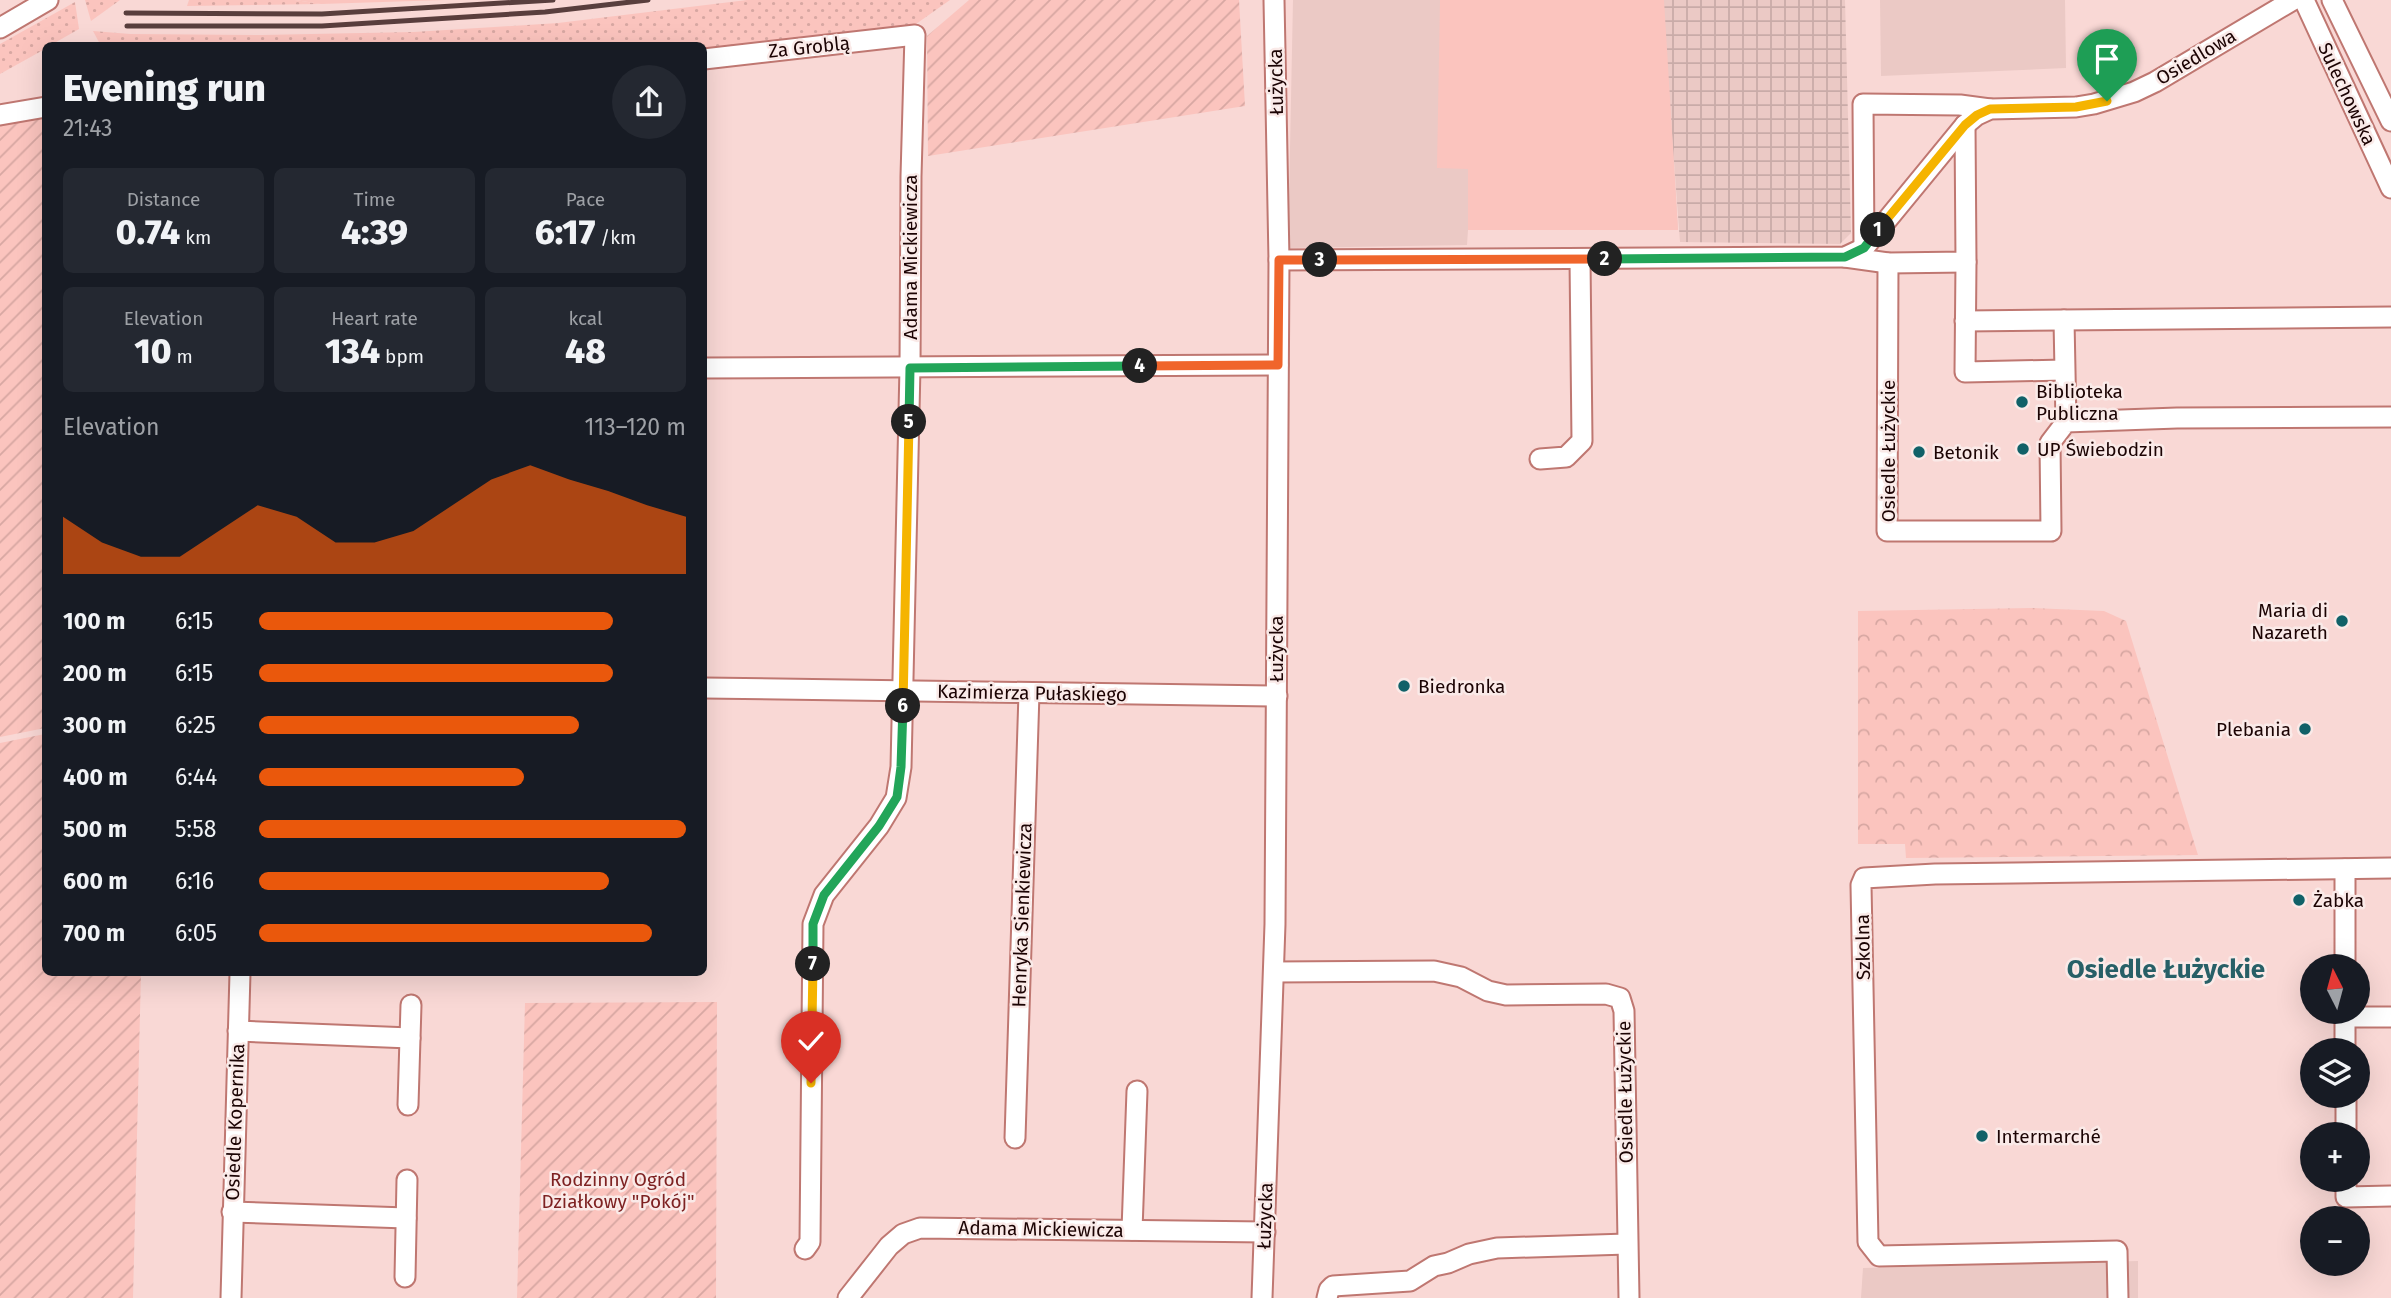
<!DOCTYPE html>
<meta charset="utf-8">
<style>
body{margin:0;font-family:"Fira Sans",sans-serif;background:#242831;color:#f1f3f6;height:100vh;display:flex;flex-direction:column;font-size:26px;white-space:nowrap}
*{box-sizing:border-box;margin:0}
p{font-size:23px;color:#9ea1a6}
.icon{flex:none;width:38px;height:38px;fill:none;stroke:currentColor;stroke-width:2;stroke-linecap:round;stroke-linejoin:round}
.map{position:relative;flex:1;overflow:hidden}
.side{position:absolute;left:42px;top:42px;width:665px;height:934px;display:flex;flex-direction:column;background:#171b24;border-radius:10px;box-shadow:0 7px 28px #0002}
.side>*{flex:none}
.needle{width:46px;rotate:354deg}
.fabs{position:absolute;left:2300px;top:954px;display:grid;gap:14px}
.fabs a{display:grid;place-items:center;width:70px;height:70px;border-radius:50%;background:#171b24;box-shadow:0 7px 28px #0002;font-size:35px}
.pin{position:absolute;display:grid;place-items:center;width:60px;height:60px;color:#fff;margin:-72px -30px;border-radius:50% 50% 50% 0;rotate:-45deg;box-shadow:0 0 7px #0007}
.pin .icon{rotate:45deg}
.km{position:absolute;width:35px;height:35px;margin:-18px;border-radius:50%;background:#222;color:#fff;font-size:19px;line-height:35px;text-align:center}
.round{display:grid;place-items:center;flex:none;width:74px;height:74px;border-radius:37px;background:#242831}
.summary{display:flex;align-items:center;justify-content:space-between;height:119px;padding:0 21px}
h1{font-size:38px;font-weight:800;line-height:52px}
.stats{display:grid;grid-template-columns:repeat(3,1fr);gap:10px;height:119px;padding:7px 21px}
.stats div{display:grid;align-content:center;border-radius:10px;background:#242831;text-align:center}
.stats b{font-size:35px;font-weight:800}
.stats small{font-size:19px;font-weight:400}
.stats p{font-size:19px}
.chart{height:196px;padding:14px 21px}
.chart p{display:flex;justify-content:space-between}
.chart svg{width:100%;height:126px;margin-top:7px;fill:#ea580c;opacity:.7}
ul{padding:0 21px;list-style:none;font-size:23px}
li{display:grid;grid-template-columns:112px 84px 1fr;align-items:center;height:52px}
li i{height:18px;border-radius:9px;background:#ea580c}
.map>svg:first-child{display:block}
.built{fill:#ebc9c5}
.industrial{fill:url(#industrial-grid)}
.grass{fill:url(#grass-dots)}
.forest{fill:url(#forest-crowns)}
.garden{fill:url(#garden-furrows)}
.pitch{fill:#fbc4be}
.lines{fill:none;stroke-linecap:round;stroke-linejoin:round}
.minor-casing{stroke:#bf7771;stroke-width:23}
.minor{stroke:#fff;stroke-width:19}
.rail{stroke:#593e3d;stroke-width:5}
.split-1-casing{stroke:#fff;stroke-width:14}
.split-2-casing{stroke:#fff;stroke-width:14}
.split-3-casing{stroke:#fff;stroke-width:14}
.split-4-casing{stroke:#fff;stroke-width:14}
.split-5-casing{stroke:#fff;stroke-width:14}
.split-6-casing{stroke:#fff;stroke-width:14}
.split-7-casing{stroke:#fff;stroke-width:14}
.split-8-casing{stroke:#fff;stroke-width:14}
.split-1{stroke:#f5b400;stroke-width:9}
.split-2{stroke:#22a559;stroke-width:9}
.split-3{stroke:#f0652b;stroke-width:9}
.split-4{stroke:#f0652b;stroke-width:9}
.split-5{stroke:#22a559;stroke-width:9}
.split-6{stroke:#f5b400;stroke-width:9}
.split-7{stroke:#22a559;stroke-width:9}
.split-8{stroke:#f5b400;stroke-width:9}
.poi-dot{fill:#116168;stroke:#faeae8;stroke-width:2.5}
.labels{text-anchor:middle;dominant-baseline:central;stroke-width:5;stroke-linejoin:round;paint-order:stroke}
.street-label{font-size:19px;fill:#1b0303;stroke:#faeae8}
.poi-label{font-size:19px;fill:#1b0303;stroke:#faeae8;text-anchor:start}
.park-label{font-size:19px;fill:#7e2222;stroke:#faeae8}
.district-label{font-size:26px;font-weight:bold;fill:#276067;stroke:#faeae8}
</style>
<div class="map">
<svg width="2391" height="1298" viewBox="0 0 2391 1298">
<defs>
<pattern id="industrial-grid" width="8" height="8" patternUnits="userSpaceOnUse" patternTransform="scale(1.75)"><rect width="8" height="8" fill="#ebc9c5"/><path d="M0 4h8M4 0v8" fill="none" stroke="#c9aba8"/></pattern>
<pattern id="grass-dots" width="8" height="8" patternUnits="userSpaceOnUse" patternTransform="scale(1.75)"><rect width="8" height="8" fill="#fbc4be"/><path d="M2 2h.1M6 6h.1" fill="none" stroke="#d7a7a2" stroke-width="1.8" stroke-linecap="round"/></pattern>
<pattern id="forest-crowns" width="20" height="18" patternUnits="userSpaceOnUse" patternTransform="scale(1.75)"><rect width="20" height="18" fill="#fbc4be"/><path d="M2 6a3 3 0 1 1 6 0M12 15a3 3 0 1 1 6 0" fill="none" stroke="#d7a7a2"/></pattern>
<pattern id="garden-furrows" width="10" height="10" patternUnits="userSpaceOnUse" patternTransform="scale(1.75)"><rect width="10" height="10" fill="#fbc4be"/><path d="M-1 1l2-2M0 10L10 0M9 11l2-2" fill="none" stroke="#d7a7a2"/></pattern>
</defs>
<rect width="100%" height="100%" fill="#f9d8d5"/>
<g class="built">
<polygon points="1293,0 1664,0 1678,230 1468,230 1467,245 1288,248"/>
<polygon points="1880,0 2065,0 2066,68 1881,76"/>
<polygon points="2138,1261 2138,1298 1861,1298 1863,1268"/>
</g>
<polygon class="industrial" points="1662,0 1845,0 1851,233 1840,244 1680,242"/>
<g class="grass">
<polygon points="85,0 120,0 91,21"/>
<polygon points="189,0 295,0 321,4 187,6"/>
<polygon points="747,0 950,0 916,24 704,49 704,46 101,46 93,31 130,34 261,35 414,32 558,23"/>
<polygon points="75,2 79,29 51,45 46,46 45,49 0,74 0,44"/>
</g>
<g class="forest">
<polygon points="295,0 445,0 321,4"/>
<polygon points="2031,608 2104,611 2126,621 2198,855 1906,858 1905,844 1858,844 1858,611"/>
</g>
<g class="garden">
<polygon points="969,0 1239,0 1245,106 928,156 927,36"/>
<polygon points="45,117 45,728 0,737 0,126"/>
<polygon points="45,734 46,973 141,973 133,1298 0,1298 0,743"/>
<polygon points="717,1002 716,1298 517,1298 525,1003"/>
</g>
<polygon class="pitch" points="1440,0 1664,0 1678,230 1468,230 1468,169 1437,168"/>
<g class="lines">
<defs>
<g id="minor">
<polyline points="2304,0 2391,188"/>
<polyline points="2332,0 2391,121"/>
<polyline points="0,28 48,0"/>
<polyline points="704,59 915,35 911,176 910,367 901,767 896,798 879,826 824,895 813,924 810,1242 805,1249"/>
<polyline points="0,115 46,107"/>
<polyline points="1864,248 1863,104 1960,105 1990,109"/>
<polyline points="1845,257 1888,263 1966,262 1965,125"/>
<polyline points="1279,260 1845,257 1864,248 1965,125 1977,115 1990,109 2076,107 2094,104 2134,92 2155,82 2293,0"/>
<polyline points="1966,262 1965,372 2064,370"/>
<polyline points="1888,263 1887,531 2051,531 2050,443 2066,422 2177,418 2391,417"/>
<polyline points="2064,320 2066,422"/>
<polyline points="1965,321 2391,317"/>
<polyline points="704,368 1278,365"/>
<polyline points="1540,459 1566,457 1582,441 1580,259"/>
<polyline points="704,688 1277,696"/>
<polyline points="2345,966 2345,869"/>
<polyline points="1274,972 1434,971 1461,977 1488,991 1506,995 1606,994 1620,998 1624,1011 1629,1298"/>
<polyline points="2345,1012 2345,1050"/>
<polyline points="2345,1017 2391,1017"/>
<polyline points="238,1031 410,1038"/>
<polyline points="2346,1096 2346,1134"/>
<polyline points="408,1105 411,1005"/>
<polyline points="1015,1138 1029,693"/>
<polyline points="2346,1180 2346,1197 2391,1196"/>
<polyline points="232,1212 406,1218"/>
<polyline points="1132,1230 1137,1091"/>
<polyline points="405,1277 407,1180"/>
<polyline points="231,1298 240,973"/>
<polyline points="848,1298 889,1246 903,1234 920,1228 1265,1232"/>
<polyline points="1262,1298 1275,924 1279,260 1274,0"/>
<polyline points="1327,1298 1329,1290 1333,1286 1410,1281 1434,1266 1448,1263 1469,1254 1497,1248 1627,1244"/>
<polyline points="2118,1298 2117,1251 1879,1256 1868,1242 1861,885 1864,878 1935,874 2391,868"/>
</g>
</defs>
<use href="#minor" class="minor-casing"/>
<use href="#minor" class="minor"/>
<g class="rail">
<polyline points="126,13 322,14 553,0"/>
<polyline points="127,26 322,26 545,12 648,0"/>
</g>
</g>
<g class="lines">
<defs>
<polyline id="split-1" points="1878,230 1965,125 1977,115 1990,109 2076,107 2107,101"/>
<polyline id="split-2" points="1605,259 1845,257 1864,248 1878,230"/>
<polyline id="split-3" points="1320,260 1605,259"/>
<polyline id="split-4" points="1140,366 1278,365 1279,260 1320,260"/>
<polyline id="split-5" points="909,422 910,368 1140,366"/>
<polyline id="split-6" points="903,706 909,422"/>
<polyline id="split-7" points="813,964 813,924 824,895 879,826 897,797 901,767 903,706"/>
<polyline id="split-8" points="811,1083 813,964"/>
</defs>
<use href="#split-1" class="split-1-casing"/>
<use href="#split-2" class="split-2-casing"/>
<use href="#split-3" class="split-3-casing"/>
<use href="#split-4" class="split-4-casing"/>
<use href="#split-5" class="split-5-casing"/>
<use href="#split-6" class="split-6-casing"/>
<use href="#split-7" class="split-7-casing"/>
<use href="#split-8" class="split-8-casing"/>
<use href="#split-1" class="split-1"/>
<use href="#split-2" class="split-2"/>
<use href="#split-3" class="split-3"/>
<use href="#split-4" class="split-4"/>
<use href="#split-5" class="split-5"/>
<use href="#split-6" class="split-6"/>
<use href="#split-7" class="split-7"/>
<use href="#split-8" class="split-8"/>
</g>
<g class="poi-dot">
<circle cx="2022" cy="402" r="7"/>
<circle cx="2023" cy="449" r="7"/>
<circle cx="1919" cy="452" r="7"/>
<circle cx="2342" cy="621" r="7"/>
<circle cx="1404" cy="686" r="7"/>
<circle cx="2305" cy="729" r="7"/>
<circle cx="2299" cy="900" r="7"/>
<circle cx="1982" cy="1136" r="7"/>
</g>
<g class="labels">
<g class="street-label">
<text transform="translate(809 47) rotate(-6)">Za Groblą</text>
<text transform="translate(2196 57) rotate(-31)">Osiedlowa</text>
<text transform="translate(1276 82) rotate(-91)">Łużycka</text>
<text transform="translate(2347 94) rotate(65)">Sulechowska</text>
<text transform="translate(910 257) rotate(-90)">Adama Mickiewicza</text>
<text transform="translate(1888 451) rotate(-90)">Osiedle Łużyckie</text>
<text transform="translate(1276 649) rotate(-90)">Łużycka</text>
<text transform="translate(1032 693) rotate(1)">Kazimierza Pułaskiego</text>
<text transform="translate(1022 915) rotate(-88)">Henryka Sienkiewicza</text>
<text transform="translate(1863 947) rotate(-91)">Szkolna</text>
<text transform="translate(1625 1092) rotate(-91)">Osiedle Łużyckie</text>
<text transform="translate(235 1122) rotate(-88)">Osiedle Kopernika</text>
<text transform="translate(1265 1216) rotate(-88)">Łużycka</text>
<text transform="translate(1041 1229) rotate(1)">Adama Mickiewicza</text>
</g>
<g class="poi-label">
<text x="2036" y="391">Biblioteka<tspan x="2036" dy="22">Publiczna</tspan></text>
<text x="2037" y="449">UP Świebodzin</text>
<text x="1933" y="452">Betonik</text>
<text x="2328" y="610" text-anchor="end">Maria di<tspan x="2328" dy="22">Nazareth</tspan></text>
<text x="1418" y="686">Biedronka</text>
<text x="2291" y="729" text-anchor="end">Plebania</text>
<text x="2313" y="900">Żabka</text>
<text x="1996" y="1136">Intermarché</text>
</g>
<g class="park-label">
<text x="618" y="1179">Rodzinny Ogród<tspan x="618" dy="22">Działkowy "Pokój"</tspan></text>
</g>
<g class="district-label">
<text x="2166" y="969">Osiedle Łużyckie</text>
</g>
</g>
</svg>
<div class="fabs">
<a><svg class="needle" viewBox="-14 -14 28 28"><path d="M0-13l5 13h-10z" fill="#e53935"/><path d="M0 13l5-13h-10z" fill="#9ea1a6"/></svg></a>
<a><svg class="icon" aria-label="layers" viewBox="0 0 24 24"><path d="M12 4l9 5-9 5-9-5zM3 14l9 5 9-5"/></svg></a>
<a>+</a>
<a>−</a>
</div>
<div class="pin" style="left:2107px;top:101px;background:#1e9e55"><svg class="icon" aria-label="arrive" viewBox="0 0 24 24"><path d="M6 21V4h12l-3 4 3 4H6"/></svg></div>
<div class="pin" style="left:811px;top:1083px;background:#d93025"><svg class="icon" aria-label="check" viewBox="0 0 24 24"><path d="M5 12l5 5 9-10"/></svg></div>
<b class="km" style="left:1878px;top:230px">1</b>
<b class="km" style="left:1605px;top:259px">2</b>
<b class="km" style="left:1320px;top:260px">3</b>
<b class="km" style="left:1140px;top:366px">4</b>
<b class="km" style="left:909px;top:422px">5</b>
<b class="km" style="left:903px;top:706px">6</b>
<b class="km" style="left:813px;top:964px">7</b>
<section class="side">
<div class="summary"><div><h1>Evening run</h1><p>21:43</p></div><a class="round"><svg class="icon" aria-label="share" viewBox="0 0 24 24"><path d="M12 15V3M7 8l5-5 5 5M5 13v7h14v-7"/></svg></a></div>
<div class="stats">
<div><p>Distance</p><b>0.74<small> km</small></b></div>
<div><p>Time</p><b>4:39</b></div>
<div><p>Pace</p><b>6:17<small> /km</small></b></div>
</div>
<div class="stats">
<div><p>Elevation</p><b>10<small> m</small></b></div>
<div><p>Heart rate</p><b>134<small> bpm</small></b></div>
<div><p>kcal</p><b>48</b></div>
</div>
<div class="chart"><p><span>Elevation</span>113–120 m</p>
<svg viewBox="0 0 160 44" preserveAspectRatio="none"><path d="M0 44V24L10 33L20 38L30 38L40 29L50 20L60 24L70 33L80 33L90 29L100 20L110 11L120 6L130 11L140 15L150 20L160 24V44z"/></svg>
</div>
<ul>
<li><b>100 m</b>6:15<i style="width:83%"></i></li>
<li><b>200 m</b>6:15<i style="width:83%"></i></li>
<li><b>300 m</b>6:25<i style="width:75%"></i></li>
<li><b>400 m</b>6:44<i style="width:62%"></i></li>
<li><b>500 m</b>5:58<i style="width:100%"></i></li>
<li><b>600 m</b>6:16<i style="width:82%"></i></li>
<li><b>700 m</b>6:05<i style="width:92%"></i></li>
</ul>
</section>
</div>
